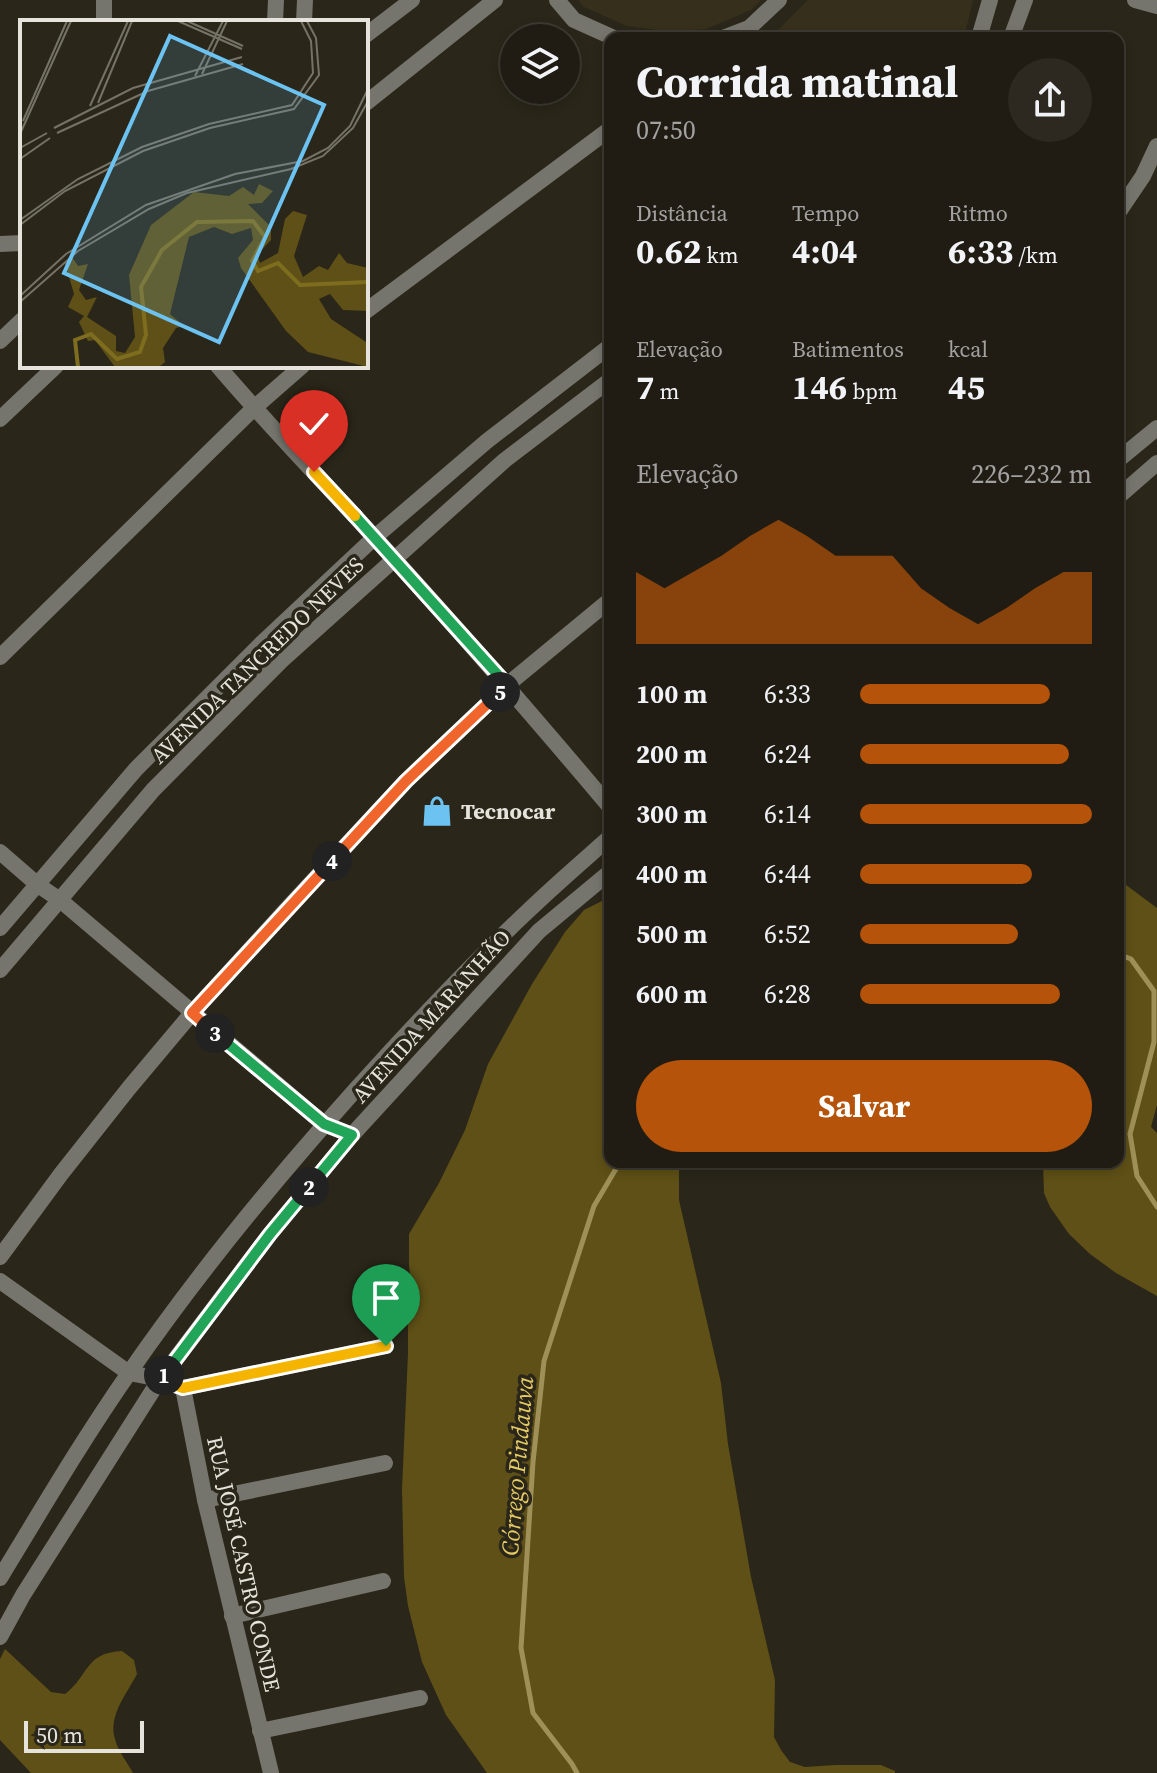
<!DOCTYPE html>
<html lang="pt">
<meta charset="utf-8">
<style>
body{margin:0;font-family:"Source Serif 4",serif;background:#2d2921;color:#f1f3f6;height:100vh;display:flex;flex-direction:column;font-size:30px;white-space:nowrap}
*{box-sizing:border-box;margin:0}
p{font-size:26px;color:#a2a1a0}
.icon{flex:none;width:44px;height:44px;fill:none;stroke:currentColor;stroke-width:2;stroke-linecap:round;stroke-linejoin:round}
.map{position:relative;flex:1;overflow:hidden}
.details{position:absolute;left:604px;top:32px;width:520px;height:1136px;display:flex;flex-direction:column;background:#201c13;border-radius:16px;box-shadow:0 4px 12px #0003,0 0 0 2px #3d3a33}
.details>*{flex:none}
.fabs{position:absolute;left:500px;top:24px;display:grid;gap:16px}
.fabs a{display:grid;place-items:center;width:80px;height:80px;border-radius:50%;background:#201c13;box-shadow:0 4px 12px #0003,0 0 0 2px #3d3a33;font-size:40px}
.scale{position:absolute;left:24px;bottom:20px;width:120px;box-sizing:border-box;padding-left:8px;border:4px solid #e5e3db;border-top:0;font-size:22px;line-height:28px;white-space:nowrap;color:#e5e3db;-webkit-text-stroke:6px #2a2619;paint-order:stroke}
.pin{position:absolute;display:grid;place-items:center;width:68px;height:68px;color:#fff;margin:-82px -34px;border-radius:50% 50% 50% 0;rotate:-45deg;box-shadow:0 0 8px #0007}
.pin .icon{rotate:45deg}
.km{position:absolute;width:40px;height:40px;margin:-20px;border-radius:50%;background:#222;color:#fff;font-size:22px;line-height:40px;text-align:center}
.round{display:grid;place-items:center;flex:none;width:84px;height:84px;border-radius:42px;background:#2d2921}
.headline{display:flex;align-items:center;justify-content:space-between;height:136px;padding:0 32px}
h1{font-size:44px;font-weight:700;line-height:60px}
.figures{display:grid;grid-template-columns:repeat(3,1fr);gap:12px;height:136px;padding:8px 32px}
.figures div{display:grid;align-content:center}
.figures b{font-size:34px;font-weight:700}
.figures small{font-size:22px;font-weight:400}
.figures p{font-size:22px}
.chart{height:224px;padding:16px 32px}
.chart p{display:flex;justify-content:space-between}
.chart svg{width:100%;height:144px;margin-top:8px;fill:#b45309;opacity:.7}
.primary-button{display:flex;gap:16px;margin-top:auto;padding:16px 32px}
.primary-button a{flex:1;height:92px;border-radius:48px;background:#b45309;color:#fff;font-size:32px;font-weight:700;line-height:92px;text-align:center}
ul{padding:0 32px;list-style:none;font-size:26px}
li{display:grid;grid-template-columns:128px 96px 1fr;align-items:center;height:60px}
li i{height:20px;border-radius:10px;background:#b45309}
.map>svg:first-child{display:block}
.built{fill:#352f1c}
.forest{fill:#5e5016}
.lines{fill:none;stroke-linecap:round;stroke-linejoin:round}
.stream{stroke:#9e9057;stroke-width:5}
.minor{stroke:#75746d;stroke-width:16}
.split-1-casing{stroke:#fff;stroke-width:16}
.split-2-casing{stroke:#fff;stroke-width:16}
.split-3-casing{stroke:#fff;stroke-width:16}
.split-4-casing{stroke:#fff;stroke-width:16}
.split-5-casing{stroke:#fff;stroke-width:16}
.split-6-casing{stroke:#fff;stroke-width:16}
.split-7-casing{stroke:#fff;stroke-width:16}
.split-1{stroke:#f5b400;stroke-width:10}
.split-2{stroke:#22a559;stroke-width:10}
.split-3{stroke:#22a559;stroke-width:10}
.split-4{stroke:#f0652b;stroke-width:10}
.split-5{stroke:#f0652b;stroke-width:10}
.split-6{stroke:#22a559;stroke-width:10}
.split-7{stroke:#f5b400;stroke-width:10}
.labels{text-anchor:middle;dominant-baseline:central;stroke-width:7;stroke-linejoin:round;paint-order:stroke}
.street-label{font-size:22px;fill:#e5e3db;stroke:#2a2619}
.poi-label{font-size:22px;font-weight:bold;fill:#e5e3db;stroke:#2a2619;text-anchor:start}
.water-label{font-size:24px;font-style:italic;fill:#e4ca62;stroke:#2a2619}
.inset-river{fill:none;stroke:#7f6d1f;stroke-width:4}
.inset-road{fill:none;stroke:#757267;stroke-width:2}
.view{fill:#6cc3f2;fill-opacity:0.15;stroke:#6cc3f2;stroke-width:4}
.inset-edge{fill:none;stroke:#e5e3db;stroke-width:4}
</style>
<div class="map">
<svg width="1157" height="1773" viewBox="0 0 1157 1773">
<rect width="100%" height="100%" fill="#2a2619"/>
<g class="built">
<polygon points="578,0 761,0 751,10 706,29 672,32 627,26 584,7"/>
<polygon points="808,0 973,0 964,38 770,38"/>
</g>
<g class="forest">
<polygon points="1118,879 1157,908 1157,1105 1151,1127 1157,1133 1157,1296 1116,1273 1090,1254 1069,1234 1050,1207 1044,1193 1043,1162 1118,1162"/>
<polygon points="610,897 610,1162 683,1162 679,1171 679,1200 721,1383 728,1444 751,1577 775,1680 774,1737 781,1750 790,1762 805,1767 835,1765 881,1765 895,1771 895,1773 487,1773 446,1715 422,1662 408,1606 404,1577 402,1489 408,1353 408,1324 412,1294 409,1265 409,1234 439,1183 465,1130 488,1064 532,984 565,932 584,910"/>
<path d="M5,1649L51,1692L65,1694C90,1675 84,1653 122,1651L134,1660L137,1674C127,1694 108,1715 115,1739C118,1751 127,1762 133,1773H31L0,1740V1659Z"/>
</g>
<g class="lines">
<g class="stream">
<polyline points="1118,954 1131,959 1154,991 1154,1042 1130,1134 1137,1176 1157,1207"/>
<polyline points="577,1773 572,1764 533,1713 521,1648 533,1462 544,1361 594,1206 620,1162"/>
</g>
<g class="minor">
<polyline points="104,0 104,22"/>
<polyline points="557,0 574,20 614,38"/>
<polyline points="1135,0 1157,6"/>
<polyline points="275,22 276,0"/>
<polyline points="304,22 305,0"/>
<polyline points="366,35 412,0"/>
<polyline points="723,38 749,28 779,0"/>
<polyline points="979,38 990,0"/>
<polyline points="1011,38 1025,0"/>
<polyline points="366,103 495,0"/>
<polyline points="1118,213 1143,176 1157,146"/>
<polyline points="0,244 22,243"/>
<polyline points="366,311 610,129"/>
<polyline points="0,341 22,320"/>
<path d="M218,366C268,425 322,480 374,537C455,625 533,716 610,807"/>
<polyline points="0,419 56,366"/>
<polyline points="1118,460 1157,428"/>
<polyline points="1118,497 1157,463"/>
<polyline points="0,657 254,408 302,366"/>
<polyline points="0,852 38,885 60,900 324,1124 352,1135"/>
<polyline points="0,928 136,769 263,642 375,537 487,441 610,346"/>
<polyline points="0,970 153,790 282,660 505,460 610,380"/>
<polyline points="0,1257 61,1174 129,1088 192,1013 285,911 406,781 507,685 610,600"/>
<polyline points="0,1281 129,1373 160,1379 183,1388 205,1500 271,1773"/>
<polyline points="183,1388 386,1346"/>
<polyline points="205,1500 385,1463"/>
<path d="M0,1578C42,1509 83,1439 129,1373C207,1260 296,1154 389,1053C434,1004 480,956 529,910C555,885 583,861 610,837"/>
<polyline points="232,1616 383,1581"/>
<polyline points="0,1637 23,1595 160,1379 270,1234 352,1135 539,931 610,872"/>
<polyline points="260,1731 420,1698"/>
</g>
</g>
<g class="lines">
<defs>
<polyline id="split-1" points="164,1375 160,1379 183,1388 386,1346"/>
<polyline id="split-2" points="164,1375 270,1234 309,1187"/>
<polyline id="split-3" points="215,1033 324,1124 352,1135 309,1187"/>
<polyline id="split-4" points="215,1033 192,1013 332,861"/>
<polyline id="split-5" points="332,861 406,781 500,692"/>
<polyline id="split-6" points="355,516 507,685 500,692"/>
<polyline id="split-7" points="314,472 355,516"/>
</defs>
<use href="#split-1" class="split-1-casing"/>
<use href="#split-2" class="split-2-casing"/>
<use href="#split-3" class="split-3-casing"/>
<use href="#split-4" class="split-4-casing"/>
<use href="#split-5" class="split-5-casing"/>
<use href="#split-6" class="split-6-casing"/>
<use href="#split-7" class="split-7-casing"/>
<use href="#split-1" class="split-1"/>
<use href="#split-2" class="split-2"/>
<use href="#split-3" class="split-3"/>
<use href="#split-4" class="split-4"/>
<use href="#split-5" class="split-5"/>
<use href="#split-6" class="split-6"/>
<use href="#split-7" class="split-7"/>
</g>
<defs>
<symbol id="shop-bare" viewBox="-9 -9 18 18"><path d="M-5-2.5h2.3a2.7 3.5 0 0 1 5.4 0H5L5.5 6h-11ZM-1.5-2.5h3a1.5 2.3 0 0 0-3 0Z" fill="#6cc3f2" stroke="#2a2619" stroke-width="2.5" paint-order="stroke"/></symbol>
</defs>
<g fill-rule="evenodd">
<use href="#shop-bare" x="415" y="789" width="44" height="44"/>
</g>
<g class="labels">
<g class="street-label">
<text transform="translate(257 660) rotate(-44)">AVENIDA TANCREDO NEVES</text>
<text transform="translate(431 1016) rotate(-48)">AVENIDA MARANHÃO</text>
<text transform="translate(244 1564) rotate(77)">RUA JOSÉ CASTRO CONDE</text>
</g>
<g class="poi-label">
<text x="461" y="811">Tecnocar</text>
</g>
<g class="water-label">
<text transform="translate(517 1466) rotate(-85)">Córrego Pindauva</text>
</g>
</g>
<g transform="translate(20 20)">
<rect width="348" height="348" fill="#2a2619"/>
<path d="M239,164L253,171L242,183L228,184L251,207V220L237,235L240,243L258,233L265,199L273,191L287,195L274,236L283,257L299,246L308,250L319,233L327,243L348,248V291L323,290L310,274L299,279L311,299L346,322L348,347L288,332L266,311L221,248L218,238L233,220L231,208L212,214L194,207L169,217L150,294L164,306L156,308L143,328L145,342L139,347H95L75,320L68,321L59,302L64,296L48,287L54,274L45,243L52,237L58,246L68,244L59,270L66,280L77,277L67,297L96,316V331L105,333L115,317L109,255L131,205L174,172L209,176L223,167L234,175Z" fill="#5e5016"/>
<path class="inset-river" d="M58,347L55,320L71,314L97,339L120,332L126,315L121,267L142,230L177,202L233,201L245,217L232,241L238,251L258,243L280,265L348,262"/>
<path class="inset-road" d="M158,1L222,29M167,1L223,26M182,54L207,1M175,56L203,1M78,83L112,1M70,86L108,1M3,101L47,1M34,108L113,68L222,37M37,113L128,71L223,44M0,114L51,1M0,128L27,113M0,139L30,118M0,200L58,159L122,127L189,104L272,85L293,53L291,21L281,1M0,205L45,171L123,131L190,108L274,89L299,55L296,18L287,1M0,276L46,234L126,185L215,154L283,141L308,128L330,106L348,69M0,282L58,231L129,189L167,173L271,149L303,136L333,108L348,81"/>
<path class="view" d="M150,16L304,85L199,322L44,253Z"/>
<rect width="348" height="348" class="inset-edge"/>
</g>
</svg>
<div class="fabs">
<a><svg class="icon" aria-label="layers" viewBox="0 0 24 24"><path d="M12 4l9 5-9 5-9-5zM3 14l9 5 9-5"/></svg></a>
</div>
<div class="scale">50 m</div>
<div class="pin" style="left:386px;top:1346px;background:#1e9e55"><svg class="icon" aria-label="arrive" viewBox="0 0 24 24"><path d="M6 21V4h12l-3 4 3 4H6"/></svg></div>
<div class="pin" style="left:314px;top:472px;background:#d93025"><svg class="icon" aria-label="check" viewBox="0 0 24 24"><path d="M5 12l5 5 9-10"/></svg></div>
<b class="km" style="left:164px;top:1375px">1</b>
<b class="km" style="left:309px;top:1187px">2</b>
<b class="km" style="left:215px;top:1033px">3</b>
<b class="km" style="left:332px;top:861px">4</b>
<b class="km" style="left:500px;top:692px">5</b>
<section class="details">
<div class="headline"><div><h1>Corrida matinal</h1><p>07:50</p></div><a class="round"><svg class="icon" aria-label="share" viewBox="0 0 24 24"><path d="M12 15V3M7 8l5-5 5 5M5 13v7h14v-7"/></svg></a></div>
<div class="figures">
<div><p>Distância</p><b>0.62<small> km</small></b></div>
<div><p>Tempo</p><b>4:04</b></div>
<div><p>Ritmo</p><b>6:33<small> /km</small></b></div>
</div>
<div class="figures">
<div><p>Elevação</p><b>7<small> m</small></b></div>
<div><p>Batimentos</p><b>146<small> bpm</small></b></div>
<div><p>kcal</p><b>45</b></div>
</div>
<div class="chart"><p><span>Elevação</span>226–232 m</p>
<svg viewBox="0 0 160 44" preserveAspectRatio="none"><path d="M0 44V22L10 27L20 22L30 17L40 11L50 6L60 11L70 17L80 17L90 17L100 27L110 33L120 38L130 33L140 27L150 22L160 22V44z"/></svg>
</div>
<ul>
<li><b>100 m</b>6:33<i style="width:82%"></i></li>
<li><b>200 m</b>6:24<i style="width:90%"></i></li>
<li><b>300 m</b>6:14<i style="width:100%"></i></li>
<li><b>400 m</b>6:44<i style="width:74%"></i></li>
<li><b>500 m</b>6:52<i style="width:68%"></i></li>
<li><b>600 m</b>6:28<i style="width:86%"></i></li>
</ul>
<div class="primary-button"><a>Salvar</a></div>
</section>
</div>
